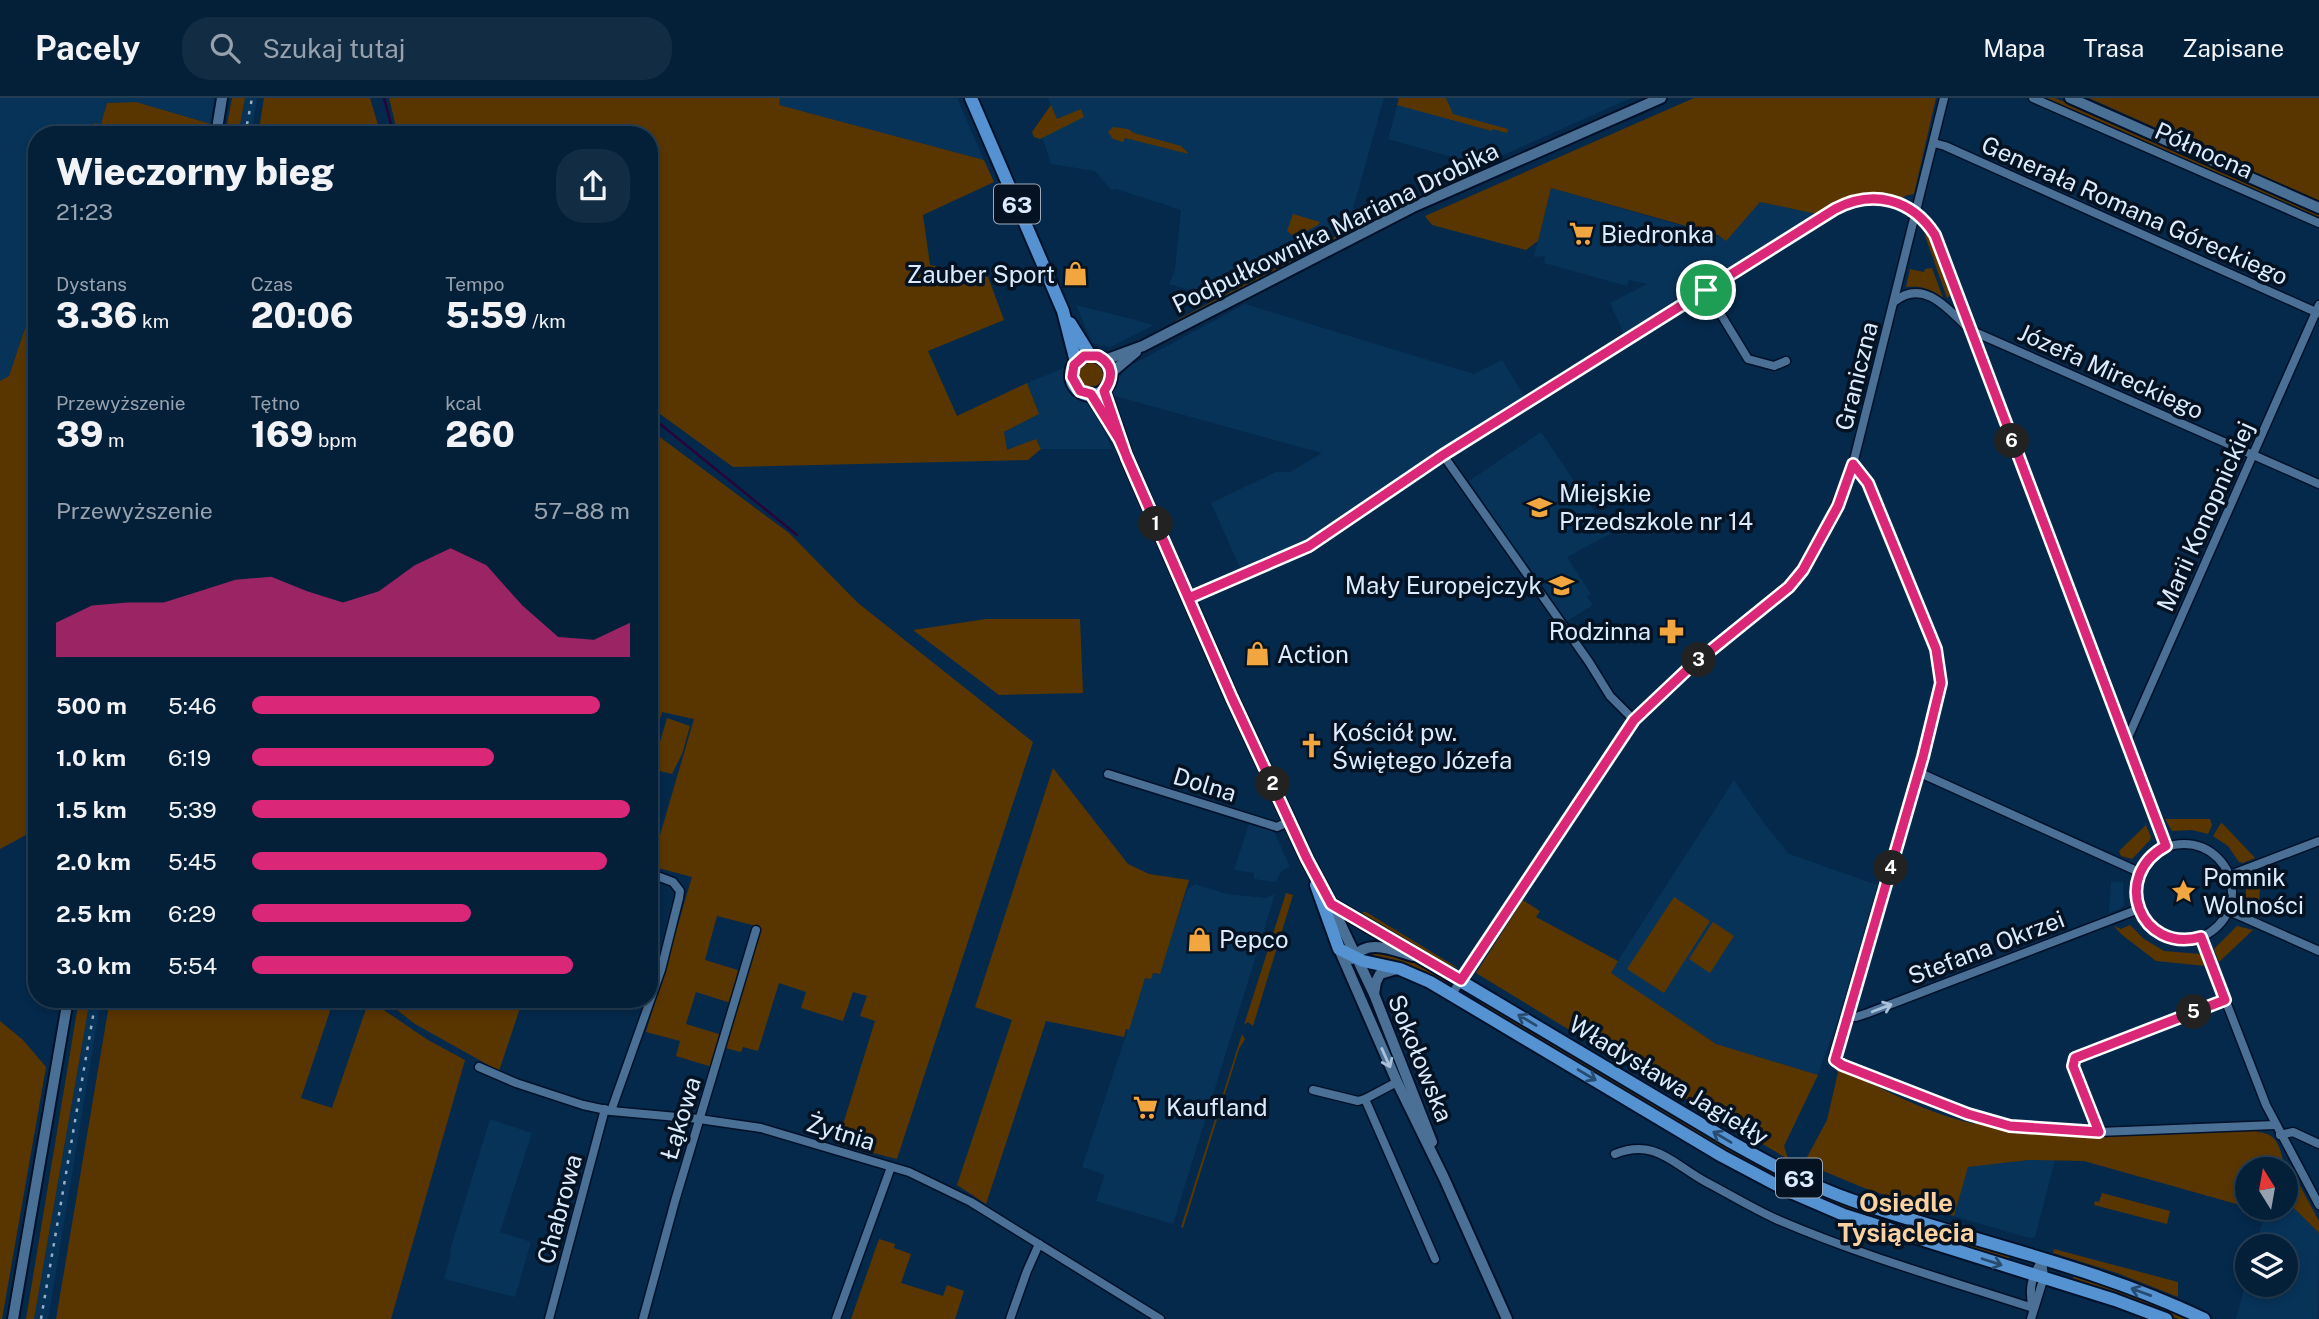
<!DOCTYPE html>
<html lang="pl">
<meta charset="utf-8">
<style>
body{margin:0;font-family:"Public Sans",sans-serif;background:#122c43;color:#f1f3f6;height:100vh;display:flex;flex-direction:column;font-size:26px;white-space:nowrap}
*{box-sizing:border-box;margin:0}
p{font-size:23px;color:#97a2ae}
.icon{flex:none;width:38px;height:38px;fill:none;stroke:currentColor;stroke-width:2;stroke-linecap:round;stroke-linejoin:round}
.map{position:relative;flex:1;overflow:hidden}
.drawer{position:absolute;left:28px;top:28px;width:630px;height:882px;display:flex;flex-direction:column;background:#041f38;border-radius:28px;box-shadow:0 4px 10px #0003,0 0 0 2px #253d53}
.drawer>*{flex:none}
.needle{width:46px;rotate:349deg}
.fabs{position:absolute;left:2235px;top:1059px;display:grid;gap:14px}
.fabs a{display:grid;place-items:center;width:63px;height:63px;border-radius:50%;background:#041f38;box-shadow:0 4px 10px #0003,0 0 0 2px #253d53;font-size:35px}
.pin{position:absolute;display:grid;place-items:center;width:60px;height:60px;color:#fff;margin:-30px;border:4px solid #fff;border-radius:50%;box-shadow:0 2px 7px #0007}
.km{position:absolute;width:35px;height:35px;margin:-18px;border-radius:50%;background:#222;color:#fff;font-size:19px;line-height:35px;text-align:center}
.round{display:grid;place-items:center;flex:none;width:74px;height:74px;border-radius:28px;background:#122c43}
.head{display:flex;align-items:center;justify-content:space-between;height:119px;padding:0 28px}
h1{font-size:38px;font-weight:800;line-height:52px}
.stats{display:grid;grid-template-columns:repeat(3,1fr);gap:10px;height:119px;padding:7px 28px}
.stats div{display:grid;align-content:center}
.stats b{font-size:35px;font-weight:800}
.stats small{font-size:19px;font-weight:400}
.stats p{font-size:19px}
.chart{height:196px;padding:14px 28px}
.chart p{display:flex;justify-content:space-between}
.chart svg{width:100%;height:126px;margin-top:7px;fill:#db2777;opacity:.7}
ul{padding:0 28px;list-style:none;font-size:23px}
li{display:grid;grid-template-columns:112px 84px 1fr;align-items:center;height:52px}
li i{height:18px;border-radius:9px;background:#db2777}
header{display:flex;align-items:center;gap:42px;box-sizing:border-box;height:98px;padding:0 35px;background:#041f38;border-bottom:2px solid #253d53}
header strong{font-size:33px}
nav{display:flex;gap:38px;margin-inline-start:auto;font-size:24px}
.search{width:490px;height:63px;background:#122c43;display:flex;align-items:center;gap:18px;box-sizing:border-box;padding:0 24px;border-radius:28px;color:#97a2ae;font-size:26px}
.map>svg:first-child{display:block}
.built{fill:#073359}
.green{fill:#593600}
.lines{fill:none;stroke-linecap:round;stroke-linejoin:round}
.stream{stroke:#270439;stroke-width:2.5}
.street-casing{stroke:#001129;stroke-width:11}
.secondary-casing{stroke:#001129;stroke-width:14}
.primary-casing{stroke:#001129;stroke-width:16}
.street{stroke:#4b7096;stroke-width:8}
.secondary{stroke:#4b7096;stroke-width:10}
.primary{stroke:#5492d1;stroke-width:12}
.rail{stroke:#9ab0c7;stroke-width:2.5;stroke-dasharray:3.5 7;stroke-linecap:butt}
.oneway{stroke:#a9c1da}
.oneway2{stroke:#284c70}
.route-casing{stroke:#fff;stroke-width:14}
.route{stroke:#db2777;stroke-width:9}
.labels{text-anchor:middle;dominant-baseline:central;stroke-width:7;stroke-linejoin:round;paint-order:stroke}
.shield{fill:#041221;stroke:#9babbc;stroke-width:2}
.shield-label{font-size:23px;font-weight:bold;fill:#dcecfe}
.street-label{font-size:24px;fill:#dcecfe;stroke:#041221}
.poi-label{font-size:24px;fill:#dcecfe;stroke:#041221;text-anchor:start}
.neighbourhood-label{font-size:26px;font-weight:bold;fill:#fbd19f;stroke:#041221}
</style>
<header>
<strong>Pacely</strong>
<div class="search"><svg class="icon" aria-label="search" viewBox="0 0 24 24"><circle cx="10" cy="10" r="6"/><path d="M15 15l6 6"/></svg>Szukaj tutaj</div>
<nav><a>Mapa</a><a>Trasa</a><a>Zapisane</a></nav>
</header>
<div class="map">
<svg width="2319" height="1221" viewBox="0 0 2319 1221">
<rect width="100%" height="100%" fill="#05294b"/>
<g class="built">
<polygon points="0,0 215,0 211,26 136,4 107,5 101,27 94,26 91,37 37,37 37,195 9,278 0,283"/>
<polygon points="245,0 257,0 251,37 238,37"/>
<polygon points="780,0 957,0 984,62 778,7"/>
<polygon points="1048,0 1384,0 1353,111 1344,122 1335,131 1207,197 1169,186 1175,172 1181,112 1117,91 1111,92 1095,73 1051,66 1039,29 1056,21"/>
<polygon points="1397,0 1631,0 1481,67 1388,41 1399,1"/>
<polygon points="1551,90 1723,140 1760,104 1817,116 1624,236 1610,205 1647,186 1629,182 1627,188 1544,165 1545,158 1534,159"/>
<polygon points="1245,206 1474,276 1502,262 1525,299 1312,440 1298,448 1241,472 1211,405 1276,374 1290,374 1322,355 1111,297 1118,280 1128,269"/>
<polygon points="1076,207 1116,217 1154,227 1110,249 1092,245"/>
<polygon points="1066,269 1065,280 1068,290 1075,298 1091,305 1112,351 1041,351 1036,341 1007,353 1004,334 1039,316 1027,285"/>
<polygon points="1541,334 1610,436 1567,459 1591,496 1587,499 1593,507 1567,523 1563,522 1469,383"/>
<polygon points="1734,682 1766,728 1789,756 1877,787 1840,914 1818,977 1716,946 1610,875"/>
<polygon points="1250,723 1273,731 1290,769 1281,773 1276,784 1254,781 1254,775 1234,772"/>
<polygon points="2111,784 2123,784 2124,806 2122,810 2109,815"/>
<polygon points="1195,786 1227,796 1266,800 1275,796 1173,1126 1096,1103 1105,1077 1082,1069 1145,880 1153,875 1159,877 1187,792"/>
<polygon points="90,901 101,901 48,1221 34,1221"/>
<polygon points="490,1021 532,1035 500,1134 531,1144 515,1199 444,1181 451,1157 450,1152"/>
<polygon points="2029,1062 2055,1062 2035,1139 2029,1140 1954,1118 1967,1069"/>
<polygon points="2286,1107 2295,1111 2319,1135 2318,1221 2236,1221 2247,1180 2247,1186 2286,1186 2286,1148 2256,1148 2266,1110 2286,1110"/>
</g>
<g class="green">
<polygon points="232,0 245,0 238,37 225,37"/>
<polygon points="264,0 370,0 381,37 258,37"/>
<polygon points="389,0 780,0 779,7 984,62 994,84 923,117 930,167 988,179 1004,222 928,253 957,318 1027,285 1039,316 1004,334 1007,352 1036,341 1041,351 1028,362 733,369 649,308 649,37 398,37"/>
<polygon points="1397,0 1446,0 1453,16 1508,31 1507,35 1493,31 1492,33 1397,7 1399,1"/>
<path d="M1694,0H1936L1914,96L1905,98L1902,100C1861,92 1852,93 1817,116L1760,104L1726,143L1718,137L1551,90L1538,143L1526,152L1432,127L1425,118Z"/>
<polygon points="2039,0 2055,0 2319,115 2319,123 2070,11"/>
<polygon points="2089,0 2319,0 2319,103"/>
<polygon points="136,4 211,26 209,37 91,37 94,25 101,26 107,5"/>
<polygon points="1051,7 1057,21 1081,11 1084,19 1040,41 1034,39 1032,34"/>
<polygon points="1113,29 1128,31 1134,35 1181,48 1189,56 1125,40 1123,44 1113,41 1108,34"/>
<polygon points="1293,116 1320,124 1318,127 1295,139 1287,133"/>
<polygon points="1924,135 1929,139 1933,146 1951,197 1947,200"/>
<polygon points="1340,136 1333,143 1179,224 1175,223"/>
<path d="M1932,170L1943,200C1931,191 1921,187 1906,189L1910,171L1924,174L1925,171Z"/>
<polygon points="37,195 37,731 0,751 0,283 9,278"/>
<circle cx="1091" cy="276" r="13"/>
<polygon points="649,331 789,435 858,505 1033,644 897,1061 837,1046 875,923 860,918 867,898 853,894 843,923 801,910 806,894 779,885 758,953 743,949 741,954 725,950 760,829 717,818 705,862 741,873 731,905 696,894 686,926 722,937 712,969 676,958 680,943 646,934 692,779 651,768 694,621 662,614 649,658"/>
<polygon points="986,521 1080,521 1083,595 999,597 913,532"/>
<polygon points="667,620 690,628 682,656 672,676 652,671"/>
<polygon points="1053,670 1128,766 1149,776 1189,782 1160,876 1153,875 1151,881 1145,880 1129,932 1126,931 1124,939 1046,923 986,1106 957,1087 1012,922 975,909"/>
<polygon points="2165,721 2210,721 2212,727 2208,736 2192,732 2172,733"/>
<polygon points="2221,725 2223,726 2255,760 2243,765 2239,764 2228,748 2213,738"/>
<polygon points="2146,727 2151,739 2150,742 2132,761 2121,758 2119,753"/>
<polygon points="2249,776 2260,780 2259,815 2247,810 2246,806 2246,781"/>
<polygon points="1286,795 1293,797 1253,928 1248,924 1244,927"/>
<polygon points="1674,799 1710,823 1664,895 1627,871"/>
<polygon points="1523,802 1540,813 1536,819 1618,863 1611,875 1716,946 1818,977 1784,1048 1788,1061 1617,961 1476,875"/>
<polygon points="1363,814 1366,814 1458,870 1445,866 1361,817"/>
<polygon points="1713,824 1734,838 1710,875 1689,861"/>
<polygon points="2130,827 2144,841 2164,853 2201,856 2206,868 2156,863 2121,836 2114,828 2121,831"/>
<polygon points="2237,828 2253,832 2219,864 2214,851"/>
<polygon points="1372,854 1408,862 1452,884 1441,884 1403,866 1374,859"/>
<polygon points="79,901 90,901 34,1221 26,1221"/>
<polygon points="110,901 334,901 301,1000 332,1010 369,902 428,942 465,962 391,1221 56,1221"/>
<polygon points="383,901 523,901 499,973 415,926"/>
<polygon points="1482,901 1788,1079 1785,1086 1741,1063 1480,906"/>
<polygon points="0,923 23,942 46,969 2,1221 0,1221"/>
<polygon points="1242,936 1245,941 1239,951 1183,1130 1181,1129"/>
<path d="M1839,970C1883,991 1928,1016 1975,1026L1977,1023C2067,1047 2164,1036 2257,1031V1034C2291,1035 2275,1077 2299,1086L2319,1123V1135L2295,1111L2286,1107V1071H2247V1109L2084,1063L2029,1062L1968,1069L1954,1118L1869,1092L1804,1065L1827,1022Z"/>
<polygon points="1793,1083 2010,1157 2009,1163 1854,1114 1791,1089"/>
<polygon points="2102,1095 2170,1113 2167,1126 2094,1107 2095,1103 2099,1104"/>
<polygon points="879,1141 895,1146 894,1150 911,1156 901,1185 943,1198 947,1187 964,1193 955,1221 851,1221"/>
<polygon points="2054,1151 2178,1184 2178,1199 2117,1175 2053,1155"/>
<polygon points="2073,1176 2113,1189 2193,1221 2179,1221 2073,1183"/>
</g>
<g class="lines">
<g class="stream">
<polyline points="384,0 394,37"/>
<polyline points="649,317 797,437"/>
</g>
<defs>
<g id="street">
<polyline points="2033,0 2319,125"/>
<polyline points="1934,45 1945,48 2318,215"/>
<polyline points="1706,192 1748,261 1774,268 1786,263"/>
<path d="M1895,203C1924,180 1949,212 1970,232L2319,386"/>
<polyline points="1443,357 1589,564 1610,598 1634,622"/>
<polyline points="1853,366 1868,385 1936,551 1941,585 1938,602 1918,674 1834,957 1836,964 1968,1016 2010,1028 2099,1034 2275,1027"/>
<path d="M1189,500L1309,448L1443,357L1835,111C1876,90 1921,103 1939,147L2166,748"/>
<polyline points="2126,644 2319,207"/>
<polyline points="1918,674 2139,774"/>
<polyline points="1108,676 1277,729 1290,723"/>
<circle cx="2184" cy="794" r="48"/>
<polyline points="2230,777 2319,743"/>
<polyline points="2229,813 2319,853"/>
<polyline points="2201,839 2266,1007 2319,1107"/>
<polyline points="1452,896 1634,622 1689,570 1789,489 1803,472 1822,440 1853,366 1944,0"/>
<polyline points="1847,918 1856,919 1868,915 2139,811"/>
<polyline points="479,969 516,985 583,1007 611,1013 699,1021 761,1030 909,1074 971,1104 1160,1221"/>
<polyline points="1397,984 1365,1001 1435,1161"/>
<polyline points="1313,992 1358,1003 1365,1001"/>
<polyline points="611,1013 661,872 679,800 680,793 673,784 649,775"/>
<polyline points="2099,1034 2073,968 2075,960 2225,902"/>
<polyline points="2280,1037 2293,1034 2319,1046"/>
<path d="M1615,1056C1655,1040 1673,1066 1706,1084C1729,1096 1752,1110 1776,1121C1859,1157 1947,1182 2033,1210"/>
<path d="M2033,1210C2028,1191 2032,1178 2042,1162"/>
<polyline points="549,1221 605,1011"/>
<polyline points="643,1221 675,1103 756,832"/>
<polyline points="836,1221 891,1069"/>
<polyline points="1010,1221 1027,1173 1039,1146"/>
<polyline points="2031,1221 2044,1179 2042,1162"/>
</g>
<g id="secondary">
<polyline points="2070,0 2319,110"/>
<polyline points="216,37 222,0"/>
<polyline points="1105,262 1143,248 1413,109 1661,0"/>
<polyline points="1111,275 1136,254"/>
<polyline points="1331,806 1374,896 1432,1044"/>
<polyline points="1339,851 1397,984 1444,1080 1507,1221"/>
<path d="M1352,861C1367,840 1392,852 1413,858"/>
<polyline points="1374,896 1376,884 1380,876 1397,871"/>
<polyline points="13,1221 68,901"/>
</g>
<g id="primary">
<polyline points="971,0 1063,213 1076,264"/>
<polyline points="1070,225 1090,257"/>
<circle cx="1091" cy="277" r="20"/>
<path d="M1104,293L1127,360L1232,600L1307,761L1331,806L1731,1044C1770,1066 1809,1087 1851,1102C1968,1143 2092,1167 2204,1221"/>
<polyline points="1091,296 1110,326"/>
<polyline points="1316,787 1339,851 1363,863 1400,871 1430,884 1722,1058 1786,1092 1844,1117 2115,1202 2166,1221"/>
</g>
</defs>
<use href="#street" class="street-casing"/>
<use href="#secondary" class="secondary-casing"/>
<use href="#primary" class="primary-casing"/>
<use href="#street" class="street"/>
<use href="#secondary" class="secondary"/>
<use href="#primary" class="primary"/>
<g class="rail">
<polyline points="245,37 252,0"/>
<polyline points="41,1221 96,901"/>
</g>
</g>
<defs><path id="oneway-shaft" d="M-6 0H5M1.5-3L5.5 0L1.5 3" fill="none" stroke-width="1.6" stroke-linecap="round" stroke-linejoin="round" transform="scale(1.75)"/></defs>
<g class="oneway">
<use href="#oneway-shaft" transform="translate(1882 910) rotate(-21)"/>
<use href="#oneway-shaft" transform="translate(1386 960) rotate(66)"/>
</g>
<g class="oneway2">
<use href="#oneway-shaft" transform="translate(1527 922) rotate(-149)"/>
<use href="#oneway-shaft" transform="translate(1587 977) rotate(31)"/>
<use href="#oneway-shaft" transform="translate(1722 1039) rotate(-149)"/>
<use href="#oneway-shaft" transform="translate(1992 1164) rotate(18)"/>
<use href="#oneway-shaft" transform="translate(2141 1194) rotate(-160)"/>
</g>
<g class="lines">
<defs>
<path id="route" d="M1706,192L1443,357L1309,448L1189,500L1119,341L1091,296L1080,293L1072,279L1074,267L1084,258H1098C1113,266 1114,279 1104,293L1127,360L1232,600L1307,761L1331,806L1461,882L1634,622L1689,570L1789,489L1803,472L1838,408L1853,366L1868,385L1936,551L1941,585L1923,659L1835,962L1842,967L1968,1016L2010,1028L2099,1034L2073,968L2075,960L2225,902L2201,839C2140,856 2110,778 2166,748L1935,137C1912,101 1873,91 1835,111L1706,192"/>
</defs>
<use href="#route" class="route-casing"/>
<use href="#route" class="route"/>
</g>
<defs>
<symbol id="supermarket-bare" viewBox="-9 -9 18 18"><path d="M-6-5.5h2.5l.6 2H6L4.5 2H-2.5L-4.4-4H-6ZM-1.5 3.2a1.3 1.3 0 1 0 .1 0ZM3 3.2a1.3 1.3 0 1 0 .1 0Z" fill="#f1a63f" stroke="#041221" stroke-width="2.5" paint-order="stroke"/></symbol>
<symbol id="shop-bare" viewBox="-9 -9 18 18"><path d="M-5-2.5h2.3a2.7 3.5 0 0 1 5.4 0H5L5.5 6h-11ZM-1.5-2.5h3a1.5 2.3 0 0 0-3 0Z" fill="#f1a63f" stroke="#041221" stroke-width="2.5" paint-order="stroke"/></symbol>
<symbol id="school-bare" viewBox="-9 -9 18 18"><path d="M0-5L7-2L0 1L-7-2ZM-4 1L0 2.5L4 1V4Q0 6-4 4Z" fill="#f1a63f" stroke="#041221" stroke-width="2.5" paint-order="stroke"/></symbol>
<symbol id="pharmacy-bare" viewBox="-9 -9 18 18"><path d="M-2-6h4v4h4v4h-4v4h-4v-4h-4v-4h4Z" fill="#f1a63f" stroke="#041221" stroke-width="2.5" paint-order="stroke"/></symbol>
<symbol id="church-bare" viewBox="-9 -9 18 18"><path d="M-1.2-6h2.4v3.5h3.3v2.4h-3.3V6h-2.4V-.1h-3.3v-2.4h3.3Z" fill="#f1a63f" stroke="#041221" stroke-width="2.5" paint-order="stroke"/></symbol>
<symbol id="sight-bare" viewBox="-9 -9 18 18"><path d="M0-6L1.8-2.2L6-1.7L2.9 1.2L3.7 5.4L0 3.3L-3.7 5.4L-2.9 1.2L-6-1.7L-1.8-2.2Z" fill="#f1a63f" stroke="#041221" stroke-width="2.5" paint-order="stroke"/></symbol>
</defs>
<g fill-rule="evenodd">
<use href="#supermarket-bare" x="1564" y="118" width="35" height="35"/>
<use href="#shop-bare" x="1058" y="158" width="35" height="35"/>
<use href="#school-bare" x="1522" y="392" width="35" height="35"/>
<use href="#school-bare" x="1544" y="470" width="35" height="35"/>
<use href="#pharmacy-bare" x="1654" y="516" width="35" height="35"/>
<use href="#shop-bare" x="1240" y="538" width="35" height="35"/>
<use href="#church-bare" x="1294" y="630" width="35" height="35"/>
<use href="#sight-bare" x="2166" y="776" width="35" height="35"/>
<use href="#shop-bare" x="1182" y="824" width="35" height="35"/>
<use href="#supermarket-bare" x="1128" y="992" width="35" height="35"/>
</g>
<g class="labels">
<g class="shield">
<rect x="994" y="86.5" width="46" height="39" rx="5"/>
<rect x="1776" y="1060.5" width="46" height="39" rx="5"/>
</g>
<g class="shield-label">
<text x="1017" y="106">63</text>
<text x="1799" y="1080">63</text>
</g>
<g class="street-label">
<text transform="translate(2204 52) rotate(24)">Północna</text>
<text transform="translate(2135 112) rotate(24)">Generała Romana Góreckiego</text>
<text transform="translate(1335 129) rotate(-26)">Podpułkownika Mariana Drobika</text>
<text transform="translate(2111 273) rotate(24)">Józefa Mireckiego</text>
<text transform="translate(1856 278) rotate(-76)">Graniczna</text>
<text transform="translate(2205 418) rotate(-66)">Marii Konopnickiej</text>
<text transform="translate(1205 686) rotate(17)">Dolna</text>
<text transform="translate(1986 849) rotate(-21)">Stefana Okrzei</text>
<text transform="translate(1421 960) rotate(68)">Sokołowska</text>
<text transform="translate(1669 982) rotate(31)">Władysława Jagiełły</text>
<text transform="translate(680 1020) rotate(-73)">Łąkowa</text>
<text transform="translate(841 1034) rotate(17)">Żytnia</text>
<text transform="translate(559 1111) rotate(-75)">Chabrowa</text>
</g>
<g class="poi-label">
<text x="1601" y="136">Biedronka</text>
<text x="1055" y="176" text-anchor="end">Zauber Sport</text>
<text x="1559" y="395">Miejskie<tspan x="1559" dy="28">Przedszkole nr 14</tspan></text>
<text x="1542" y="487" text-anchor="end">Mały Europejczyk</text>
<text x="1651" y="533" text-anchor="end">Rodzinna</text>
<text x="1277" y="556">Action</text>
<text x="1332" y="634">Kościół pw.<tspan x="1332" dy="28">Świętego Józefa</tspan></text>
<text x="2203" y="779">Pomnik<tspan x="2203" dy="28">Wolności</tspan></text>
<text x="1219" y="841">Pepco</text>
<text x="1166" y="1009">Kaufland</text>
</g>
<g class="neighbourhood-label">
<text x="1906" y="1104">Osiedle<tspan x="1906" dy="30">Tysiąclecia</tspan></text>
</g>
</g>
</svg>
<div class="fabs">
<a><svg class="needle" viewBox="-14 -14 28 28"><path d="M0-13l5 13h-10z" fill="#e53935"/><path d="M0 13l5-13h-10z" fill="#97a2ae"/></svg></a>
<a><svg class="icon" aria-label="layers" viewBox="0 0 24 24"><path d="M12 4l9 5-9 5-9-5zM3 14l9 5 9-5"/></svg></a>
</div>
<div class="pin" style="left:1706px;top:192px;background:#1e9e55"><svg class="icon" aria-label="arrive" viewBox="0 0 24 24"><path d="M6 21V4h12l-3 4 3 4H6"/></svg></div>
<b class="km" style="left:1156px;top:426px">1</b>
<b class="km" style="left:1273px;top:686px">2</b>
<b class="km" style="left:1699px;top:562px">3</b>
<b class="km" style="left:1891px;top:770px">4</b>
<b class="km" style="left:2194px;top:914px">5</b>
<b class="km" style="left:2012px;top:343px">6</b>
<section class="drawer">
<div class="head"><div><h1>Wieczorny bieg</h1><p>21:23</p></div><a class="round"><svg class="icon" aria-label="share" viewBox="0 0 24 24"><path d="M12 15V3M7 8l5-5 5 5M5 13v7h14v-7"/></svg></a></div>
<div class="stats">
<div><p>Dystans</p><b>3.36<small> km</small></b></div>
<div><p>Czas</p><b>20:06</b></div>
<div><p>Tempo</p><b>5:59<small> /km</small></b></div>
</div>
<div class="stats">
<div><p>Przewyższenie</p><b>39<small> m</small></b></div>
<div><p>Tętno</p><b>169<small> bpm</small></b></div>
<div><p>kcal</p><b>260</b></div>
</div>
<div class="chart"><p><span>Przewyższenie</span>57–88 m</p>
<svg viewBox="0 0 160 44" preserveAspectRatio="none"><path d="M0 44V32L10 26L20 25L30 25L40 21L50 17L60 16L70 21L80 25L90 21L100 12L110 6L120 12L130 26L140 37L150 38L160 32V44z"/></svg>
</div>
<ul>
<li><b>500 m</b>5:46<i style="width:92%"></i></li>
<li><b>1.0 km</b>6:19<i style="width:64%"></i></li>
<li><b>1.5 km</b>5:39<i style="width:100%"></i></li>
<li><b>2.0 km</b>5:45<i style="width:94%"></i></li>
<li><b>2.5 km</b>6:29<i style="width:58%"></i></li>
<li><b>3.0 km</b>5:54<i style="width:85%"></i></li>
</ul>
</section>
</div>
